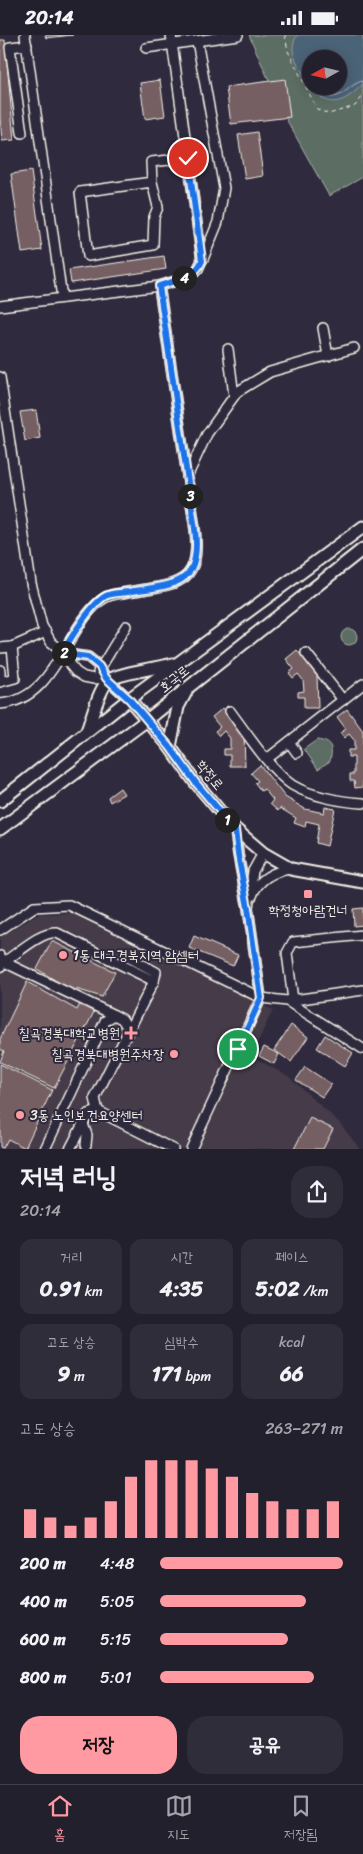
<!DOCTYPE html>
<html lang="ko">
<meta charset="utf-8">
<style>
body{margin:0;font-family:Sriracha,"Poor Story",sans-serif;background:#2f2d3a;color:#f1f3f6;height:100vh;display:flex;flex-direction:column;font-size:19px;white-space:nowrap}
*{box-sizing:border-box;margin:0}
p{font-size:16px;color:#a3a3aa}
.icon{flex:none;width:28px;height:28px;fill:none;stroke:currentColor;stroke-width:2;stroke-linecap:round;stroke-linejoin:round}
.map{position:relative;height:1114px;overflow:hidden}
.panel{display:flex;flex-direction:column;background:#23202e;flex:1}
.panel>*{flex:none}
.needle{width:32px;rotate:262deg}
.fabs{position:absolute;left:302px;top:15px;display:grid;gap:10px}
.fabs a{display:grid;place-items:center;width:45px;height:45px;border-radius:50%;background:#23202e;box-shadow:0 2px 12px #0003,0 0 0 1px #403e4a;font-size:25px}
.pin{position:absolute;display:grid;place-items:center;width:42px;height:42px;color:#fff;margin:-21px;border:2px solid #fff;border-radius:50%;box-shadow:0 1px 5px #0007}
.km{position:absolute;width:25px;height:25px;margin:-12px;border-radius:50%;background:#222;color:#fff;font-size:14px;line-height:25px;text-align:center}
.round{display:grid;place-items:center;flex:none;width:52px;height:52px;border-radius:20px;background:#2f2d3a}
.overview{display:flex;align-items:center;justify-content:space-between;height:85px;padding:0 20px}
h1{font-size:28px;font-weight:700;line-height:38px}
.metrics{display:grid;grid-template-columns:repeat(3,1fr);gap:8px;height:85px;padding:5px 20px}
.metrics div{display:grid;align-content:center;border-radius:12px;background:#2f2d3a;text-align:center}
.metrics b{font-size:21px;font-weight:700}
.metrics small{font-size:14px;font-weight:400}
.metrics p{font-size:14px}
.chart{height:140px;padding:10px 20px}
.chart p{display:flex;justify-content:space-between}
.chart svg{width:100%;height:90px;margin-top:5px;stroke:#ff9aa2;stroke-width:6}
.primary-button{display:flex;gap:10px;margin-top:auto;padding:10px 20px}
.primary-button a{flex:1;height:58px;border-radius:20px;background:#ff9aa2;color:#111;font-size:20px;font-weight:700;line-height:58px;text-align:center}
.primary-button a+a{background:#2f2d3a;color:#f1f3f6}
ul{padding:0 20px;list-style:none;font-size:16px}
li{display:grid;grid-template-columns:80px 60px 1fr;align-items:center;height:38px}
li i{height:12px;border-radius:6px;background:#ff9aa2}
.status{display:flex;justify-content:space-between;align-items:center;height:35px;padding:0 25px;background:#23202e;direction:ltr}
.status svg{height:14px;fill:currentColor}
.tab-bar{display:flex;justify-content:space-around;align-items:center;height:70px;border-top:1px solid #403e4a;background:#23202e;font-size:14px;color:#a3a3aa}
.tab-bar a{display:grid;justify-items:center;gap:2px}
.tab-bar .active{color:#ff9aa2}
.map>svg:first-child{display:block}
.built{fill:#443a48}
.green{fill:#5c6d64;stroke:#a8afa6;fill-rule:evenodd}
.water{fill:#4c6377;stroke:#8f9ca4}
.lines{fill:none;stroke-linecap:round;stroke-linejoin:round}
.shore{stroke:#b1b8bb;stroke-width:1}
.building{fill:#755e63;stroke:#f4f1e8}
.minor-casing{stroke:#f4f1e8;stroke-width:12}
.major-casing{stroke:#f4f1e8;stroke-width:15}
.path{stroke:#f4f1e8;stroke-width:1;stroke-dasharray:4 4;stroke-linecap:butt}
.minor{stroke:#2f2a3d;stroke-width:9}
.major{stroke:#2f2a3d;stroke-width:11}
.route-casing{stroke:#fff;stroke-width:10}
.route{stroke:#1a73e8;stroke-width:6}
.poi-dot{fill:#ff9aa2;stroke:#2f2a3d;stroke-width:2}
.labels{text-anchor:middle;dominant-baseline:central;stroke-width:4;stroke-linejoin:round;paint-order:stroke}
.street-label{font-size:14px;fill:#f4f1e8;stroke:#2f2a3d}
.poi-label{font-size:14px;fill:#f4f1e8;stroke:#2f2a3d;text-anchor:start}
</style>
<div class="status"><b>20:14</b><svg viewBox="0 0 49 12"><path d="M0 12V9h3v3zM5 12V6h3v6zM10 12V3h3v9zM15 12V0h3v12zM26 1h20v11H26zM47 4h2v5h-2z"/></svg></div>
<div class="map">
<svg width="363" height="1114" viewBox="0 0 363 1114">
<rect width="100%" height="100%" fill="#2f2a3d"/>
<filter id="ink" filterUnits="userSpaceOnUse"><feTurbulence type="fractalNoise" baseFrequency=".02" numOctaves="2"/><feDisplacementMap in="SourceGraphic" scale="10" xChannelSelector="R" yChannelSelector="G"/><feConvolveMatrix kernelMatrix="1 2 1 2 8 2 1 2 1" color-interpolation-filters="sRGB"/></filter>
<g filter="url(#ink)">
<polygon class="built" points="74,878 273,975 251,1021 288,1041 339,1087 360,1114 0,1114 0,902 39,879"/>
<g class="green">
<path d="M249,0H363V142L329,161L285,82ZM311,24H339V51H311Z"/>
<circle cx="349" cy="602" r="8"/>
<path d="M317,705C332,707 333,712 330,726L318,734L304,714Z"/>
</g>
<path class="water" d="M298,0H363V49C346,67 327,77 312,51H339V24H311V51C303,36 284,16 298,0Z"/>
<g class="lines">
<path class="shore" d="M317,51L326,61C343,66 349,48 363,46"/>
</g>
<g class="building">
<polygon points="45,0 73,0 46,3"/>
<polygon points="0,5 5,5 14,105 2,106 0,82"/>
<polygon points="285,44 290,82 231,89 226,52"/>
<polygon points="160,45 165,81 145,84 140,48"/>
<polygon points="257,97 263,141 245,144 238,100"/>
<polygon points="31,136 42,215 22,218 11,139"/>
<polygon points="164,221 166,234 71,248 69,235"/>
<polygon points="36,375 40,403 25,406 20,377"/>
<polygon points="297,615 317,641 318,673 304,673 304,662 298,662 298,657 304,656 303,645 298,639 293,643 289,638 294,634 286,624"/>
<polygon points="223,673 244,698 245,731 230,731 230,720 224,720 224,714 230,714 230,703 224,696 219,701 215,696 220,692 212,682"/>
<polygon points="347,674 363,696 363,752 355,753 354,746 350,746 350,739 354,739 354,722 348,722 348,715 354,715 354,705 349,699 344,703 340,698 346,694 337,682"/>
<polygon points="260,730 285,762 305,774 324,778 325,772 335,774 327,811 316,808 319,789 306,786 305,792 294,788 296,783 280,773 278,776 270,769 273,765 264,754 261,756 255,748 258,746 251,738"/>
<polygon points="120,753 124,759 110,767 108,762"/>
<polygon points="363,873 363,890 354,891 353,874"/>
<polygon points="194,901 238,920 233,931 189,913"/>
<polygon points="52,906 115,937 102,962 76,954 74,957 37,934"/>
<polygon points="27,947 77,975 80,969 94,977 54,1053 0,1027 4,1016 0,1014 0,1004"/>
<polygon points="291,990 308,1002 291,1027 274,1015"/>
<polygon points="325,1000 353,1018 345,1031 317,1013"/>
<polygon points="264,1012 279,1019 274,1029 259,1021"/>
<polygon points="0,1029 52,1055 25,1113 8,1104 3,1113 0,1112"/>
<polygon points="305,1032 331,1049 322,1062 296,1045"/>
<polygon points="310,1083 333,1094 323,1114 294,1114"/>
</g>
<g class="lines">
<defs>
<g id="minor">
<polyline points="25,0 62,263"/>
<polyline points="197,6 224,153 218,187 203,224"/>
<polyline points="146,13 238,0"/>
<polyline points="22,98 10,12 27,10"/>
<polyline points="152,147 158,172 154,182 153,210 88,221 80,157 152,147 151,127 188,123"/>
<polyline points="0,271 159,251 189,242 198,234 202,225 171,0"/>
<polyline points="323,293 328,321"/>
<polyline points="228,314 234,361"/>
<polyline points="0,342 31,548 42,591 51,607 66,619 70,630 76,637 84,642 94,644 106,643"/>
<polyline points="187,442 207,399 237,357 270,337 354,313"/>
<polyline points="0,613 12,612 46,597"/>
<polyline points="306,618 343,665"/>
<polyline points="66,619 88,622 99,631 106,643 129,664"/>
<polyline points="0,635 0,647 15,643 12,612"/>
<polyline points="98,637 126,591"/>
<path d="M0,669C55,665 64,596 100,566C109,559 117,559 128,557C175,549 202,552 195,494L159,251"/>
<path d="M230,676C245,696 272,737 292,750C310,761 342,767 363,768"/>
<polyline points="289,707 297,718"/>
<polyline points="267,724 363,649"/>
<polyline points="235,794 238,819 247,868"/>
<path d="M252,861C258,844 274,836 291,834"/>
<polyline points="0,895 34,872 69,870 261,963 287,966 363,955"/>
<path d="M0,921L4,927C18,918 41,896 57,898L154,946L129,995"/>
<polyline points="130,923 156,937 154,946"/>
<polyline points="0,932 4,927 114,980"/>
<polyline points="293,965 287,918 293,907 363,900"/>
<polyline points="287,966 363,1014"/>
<polyline points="98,1076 173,1114"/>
<polyline points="83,1089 87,1100 86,1110"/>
<polyline points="45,1114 105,986 114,980 122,984 129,995 95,1063 98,1076 88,1079 70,1114"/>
<polyline points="191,1114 261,963 248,873 253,836 263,818"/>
</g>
<g id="major">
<polyline points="129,664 170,712 196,748 235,794 263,818 291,834 363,847"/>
<path d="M87,696C92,683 98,656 108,646C117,638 159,633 173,629"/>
<polyline points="170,712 178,672 186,657"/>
<polyline points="0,766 129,664 363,492"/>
<polyline points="0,794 147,685 363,514"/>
</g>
</defs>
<use href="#minor" class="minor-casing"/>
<use href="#major" class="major-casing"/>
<polyline class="path" points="285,0 288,16 317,74 329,79 355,71 363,61"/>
<use href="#minor" class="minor"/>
<use href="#major" class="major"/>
</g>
</g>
<g class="lines" filter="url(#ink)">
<defs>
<path id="route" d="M188,123L202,226C194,244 176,245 159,251L195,494C202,552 174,549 128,557C122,558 114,558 108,560C93,565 72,602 63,616L66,619L88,622L99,631L106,643L129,664L170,712L196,748L235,794L238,820L248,873L261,963L238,1014"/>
</defs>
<use href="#route" class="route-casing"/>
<use href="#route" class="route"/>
</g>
<g class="poi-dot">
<rect x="303" y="854" width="10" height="10" rx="2.5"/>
<circle cx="63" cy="920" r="5"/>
<path d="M128.5 990.5h5v5h5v5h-5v5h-5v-5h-5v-5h5z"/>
<circle cx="174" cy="1019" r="5"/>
<circle cx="20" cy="1080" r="5"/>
</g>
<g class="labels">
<g class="street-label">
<text transform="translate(174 644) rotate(-39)">호국로</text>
<text transform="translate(210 740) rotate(51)">학정로</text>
</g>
<g class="poi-label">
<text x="308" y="875" text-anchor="middle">학정청아람건너</text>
<text x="73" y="920">1동 대구경북지역 암셈터</text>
<text x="120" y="998" text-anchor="end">칠곡경북대학교병원</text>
<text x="164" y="1019" text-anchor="end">칠곡경북대병원주차장</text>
<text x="30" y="1080">3동 노인보건요양센터</text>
</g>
</g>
</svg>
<div class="fabs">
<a><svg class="needle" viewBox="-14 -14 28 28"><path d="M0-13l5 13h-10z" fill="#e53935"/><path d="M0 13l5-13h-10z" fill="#a3a3aa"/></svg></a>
</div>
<div class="pin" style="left:238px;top:1014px;background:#1e9e55"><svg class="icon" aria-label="arrive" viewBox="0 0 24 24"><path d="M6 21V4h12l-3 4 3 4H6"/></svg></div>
<div class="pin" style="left:188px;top:123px;background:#d93025"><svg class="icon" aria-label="check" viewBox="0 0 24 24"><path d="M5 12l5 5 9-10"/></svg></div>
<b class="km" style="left:227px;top:785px">1</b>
<b class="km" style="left:64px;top:618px">2</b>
<b class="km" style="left:190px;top:461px">3</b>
<b class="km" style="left:184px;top:243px">4</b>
</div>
<section class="panel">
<div class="overview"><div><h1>저녁 러닝</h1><p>20:14</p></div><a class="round"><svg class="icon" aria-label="share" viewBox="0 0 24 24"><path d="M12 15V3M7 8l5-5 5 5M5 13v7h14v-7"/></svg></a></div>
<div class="metrics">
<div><p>거리</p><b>0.91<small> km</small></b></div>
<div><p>시간</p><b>4:35</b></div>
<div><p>페이스</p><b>5:02<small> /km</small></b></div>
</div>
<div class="metrics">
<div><p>고도 상승</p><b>9<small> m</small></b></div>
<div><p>심박수</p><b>171<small> bpm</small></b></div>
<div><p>kcal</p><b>66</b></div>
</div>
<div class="chart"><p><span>고도 상승</span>263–271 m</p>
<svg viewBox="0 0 160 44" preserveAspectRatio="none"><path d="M5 44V30M15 44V34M25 44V38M35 44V34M45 44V26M55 44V14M65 44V6M75 44V6M85 44V6M95 44V10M105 44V14M115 44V22M125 44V26M135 44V30M145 44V30M155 44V26"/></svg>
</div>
<ul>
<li><b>200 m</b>4:48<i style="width:100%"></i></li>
<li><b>400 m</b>5:05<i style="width:80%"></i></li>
<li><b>600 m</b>5:15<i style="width:70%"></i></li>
<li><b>800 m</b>5:01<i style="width:84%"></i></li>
</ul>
<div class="primary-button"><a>저장</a><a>공유</a></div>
</section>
<nav class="tab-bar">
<a class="active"><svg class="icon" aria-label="home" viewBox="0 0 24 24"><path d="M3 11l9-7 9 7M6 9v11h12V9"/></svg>홈</a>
<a><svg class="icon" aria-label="map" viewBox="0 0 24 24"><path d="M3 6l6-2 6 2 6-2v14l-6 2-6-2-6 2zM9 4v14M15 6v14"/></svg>지도</a>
<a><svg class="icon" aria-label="saved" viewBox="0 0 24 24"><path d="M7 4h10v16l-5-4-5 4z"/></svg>저장됨</a>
</nav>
